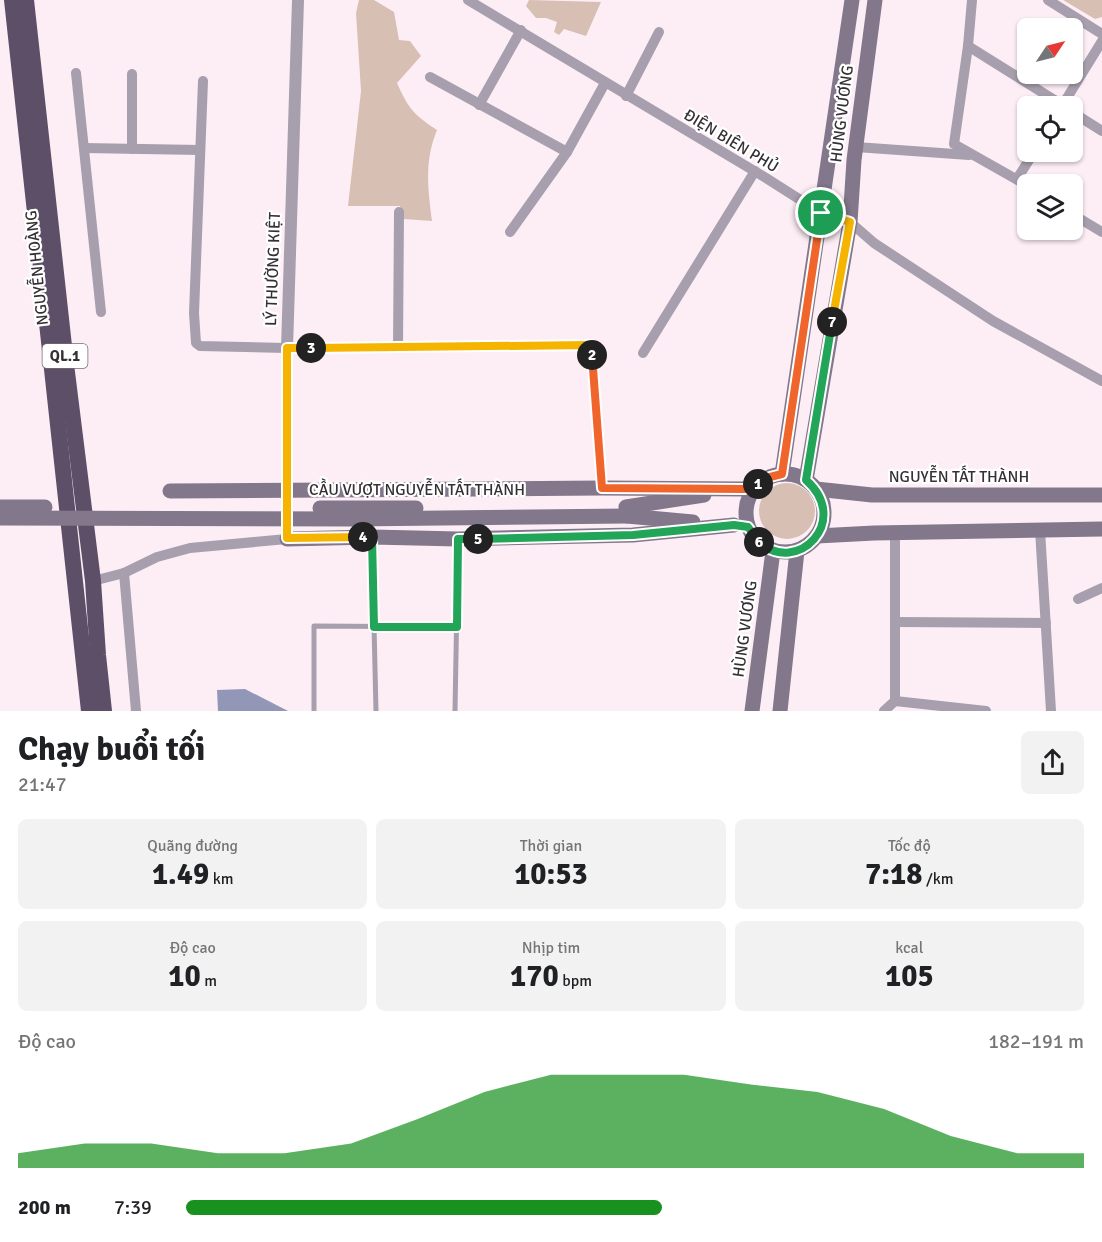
<!DOCTYPE html>
<html lang="vi">
<meta charset="utf-8">
<style>
body{margin:0;font-family:Signika,sans-serif;background:#f2f2f2;color:#202124;height:100vh;display:flex;flex-direction:column;font-size:22px;white-space:nowrap}
*{box-sizing:border-box;margin:0}
p{font-size:20px;color:#757577}
.icon{flex:none;width:33px;height:33px;fill:none;stroke:currentColor;stroke-width:2;stroke-linecap:round;stroke-linejoin:round}
.map{position:relative;height:711px;overflow:hidden}
.sheet{display:flex;flex-direction:column;background:#fff;flex:1}
.sheet>*{flex:none}
.needle{width:39px;rotate:55deg}
.tools{position:absolute;left:1017px;top:18px;display:grid;gap:12px}
.tools a{display:grid;place-items:center;width:66px;height:66px;border-radius:9px;background:#fff;box-shadow:0 2px 4px #0004;font-size:30px}
.pin{position:absolute;display:grid;place-items:center;width:51px;height:51px;color:#fff;margin:-26px;border:3px solid #fff;border-radius:50%;box-shadow:0 2px 6px #0007}
.km{position:absolute;width:30px;height:30px;margin:-15px;border-radius:50%;background:#222;color:#fff;font-size:16px;line-height:30px;text-align:center}
.round{display:grid;place-items:center;flex:none;width:63px;height:63px;border-radius:9px;background:#f2f2f2}
.overview{display:flex;align-items:center;justify-content:space-between;height:102px;padding:0 18px}
h1{font-size:33px;font-weight:700;line-height:45px}
.figures{display:grid;grid-template-columns:repeat(3,1fr);gap:9px;height:102px;padding:6px 18px}
.figures div{display:grid;align-content:center;border-radius:9px;background:#f2f2f2;text-align:center}
.figures b{font-size:30px;font-weight:700}
.figures small{font-size:16px;font-weight:400}
.figures p{font-size:16px}
.chart{height:168px;padding:12px 18px}
.chart p{display:flex;justify-content:space-between}
.chart svg{width:100%;height:108px;margin-top:6px;fill:#18911e;opacity:.7}
ul{padding:0 18px;list-style:none;font-size:20px}
li{display:grid;grid-template-columns:96px 72px 1fr;align-items:center;height:45px}
li i{height:15px;border-radius:8px;background:#18911e}
.map>svg:first-child{display:block}
.green{fill:#d8bfb4}
.water{fill:#9296b7}
.lines{fill:none;stroke-linecap:round;stroke-linejoin:round}
.service{stroke:#a79fad;stroke-width:5}
.minor{stroke:#a79fad;stroke-width:10}
.tertiary{stroke:#a79fad;stroke-width:12}
.secondary{stroke:#83778b;stroke-width:15}
.trunk{stroke:#5e4f68;stroke-width:16}
.secondary-bridge{stroke:#83778b;stroke-width:15}
.split-1-casing{stroke:#fff;stroke-width:12}
.split-2-casing{stroke:#fff;stroke-width:12}
.split-3-casing{stroke:#fff;stroke-width:12}
.split-4-casing{stroke:#fff;stroke-width:12}
.split-5-casing{stroke:#fff;stroke-width:12}
.split-6-casing{stroke:#fff;stroke-width:12}
.split-7-casing{stroke:#fff;stroke-width:12}
.split-8-casing{stroke:#fff;stroke-width:12}
.split-1{stroke:#f0652b;stroke-width:8}
.split-2{stroke:#f0652b;stroke-width:8}
.split-3{stroke:#f5b400;stroke-width:8}
.split-4{stroke:#f5b400;stroke-width:8}
.split-5{stroke:#22a559;stroke-width:8}
.split-6{stroke:#22a559;stroke-width:8}
.split-7{stroke:#22a559;stroke-width:8}
.split-8{stroke:#f5b400;stroke-width:8}
.labels{text-anchor:middle;dominant-baseline:central;stroke-width:4.5;stroke-linejoin:round;paint-order:stroke}
.shield{fill:#fff;stroke:#726e70;stroke-width:1.5}
.shield-label{font-size:15px;font-weight:bold;fill:#353033}
.street-label{font-size:16px;fill:#353033;stroke:#fff}
</style>
<div class="map">
<svg width="1102" height="711" viewBox="0 0 1102 711">
<rect width="100%" height="100%" fill="#fdeef6"/>
<g class="green">
<path d="M359,0H374L394,12L399,40L410,41L421,56L397,83C408,108 414,115 437,130C424,162 428,188 432,221L403,219L400,206H348L361,91L356,13Z"/>
<polygon points="529,0 601,2 586,36 564,29 559,35 554,32 557,22 546,18 536,18 526,6"/>
<polygon points="1063,0 1102,0 1102,17 1095,19"/>
<circle cx="787" cy="511" r="28"/>
</g>
<polygon class="water" points="245,689 288,711 218,711 217,690"/>
<g class="lines">
<g class="service">
<polyline points="372,539 376,711"/>
<polyline points="314,711 314,626 457,627"/>
<polyline points="455,711 458,542"/>
</g>
<g class="minor">
<polyline points="468,0 766,178 821,213 850,222 874,243 993,321 1102,381"/>
<polyline points="972,0 968,46 1064,106"/>
<polyline points="1048,0 1102,34"/>
<polyline points="968,46 954,144 1028,186"/>
<polyline points="76,73 101,312"/>
<polyline points="430,77 567,152"/>
<polyline points="203,81 194,313 196,343 200,346 287,348 591,345 602,488"/>
<polyline points="626,96 659,32"/>
<polyline points="479,105 521,30"/>
<polyline points="1062,106 1102,41"/>
<polyline points="1072,112 1102,131"/>
<polyline points="856,147 969,155"/>
<polyline points="84,148 200,150"/>
<polyline points="132,149 132,74"/>
<polyline points="1017,179 1034,152"/>
<polyline points="1072,214 1102,232"/>
<polyline points="510,232 567,152 605,83"/>
<polyline points="398,348 399,212"/>
<polyline points="643,353 755,171"/>
<polyline points="1040,530 1051,711"/>
<polyline points="895,532 895,701 986,711"/>
<polyline points="124,573 136,711"/>
<polyline points="93,581 124,573 157,557 190,548 287,539"/>
<polyline points="1078,599 1102,588"/>
<polyline points="895,622 1046,623"/>
<polyline points="884,711 895,701"/>
</g>
<polyline class="tertiary" points="287,539 287,348 298,0"/>
<g class="secondary">
<circle cx="785" cy="513" r="39"/>
<polyline points="782,474 852,0"/>
<polyline points="806,480 850,222 854,160 875,0"/>
<polyline points="816,489 872,495 1102,495"/>
<polyline points="170,491 602,488 745,489"/>
<polyline points="626,507 704,495"/>
<polyline points="627,516 693,522"/>
<polyline points="817,536 874,533 1102,529"/>
<polyline points="287,539 372,537 458,539 633,535 734,525"/>
<polyline points="752,711 773,551"/>
<polyline points="780,711 797,551"/>
</g>
<g class="trunk">
<polyline points="12,0 89,711"/>
<polyline points="26,0 66,364 93,581 98,655 104,711"/>
</g>
<g class="secondary-bridge">
<polyline points="0,507 45,507"/>
<polyline points="320,508 416,508"/>
<polyline points="0,518 353,519 627,516"/>
</g>
</g>
<g class="lines">
<defs>
<polyline id="split-1" points="758,484 770,477 782,474 821,213"/>
<polyline id="split-2" points="592,355 602,488 745,489 758,484"/>
<polyline id="split-3" points="311,348 591,345 592,355"/>
<polyline id="split-4" points="311,348 287,348 287,538 363,537"/>
<polyline id="split-5" points="363,537 372,537 374,627 457,627 458,539 478,539"/>
<polyline id="split-6" points="478,539 633,535 734,525 748,527 759,542"/>
<path id="split-7" d="M759,542C797,576 852,521 806,480L832,322"/>
<polyline id="split-8" points="821,213 850,222 832,322"/>
</defs>
<use href="#split-1" class="split-1-casing"/>
<use href="#split-2" class="split-2-casing"/>
<use href="#split-3" class="split-3-casing"/>
<use href="#split-4" class="split-4-casing"/>
<use href="#split-5" class="split-5-casing"/>
<use href="#split-6" class="split-6-casing"/>
<use href="#split-7" class="split-7-casing"/>
<use href="#split-8" class="split-8-casing"/>
<use href="#split-1" class="split-1"/>
<use href="#split-2" class="split-2"/>
<use href="#split-3" class="split-3"/>
<use href="#split-4" class="split-4"/>
<use href="#split-5" class="split-5"/>
<use href="#split-6" class="split-6"/>
<use href="#split-7" class="split-7"/>
<use href="#split-8" class="split-8"/>
</g>
<g class="labels">
<rect class="shield" x="42.5" y="344" width="45" height="24" rx="4.5"/>
<g class="shield-label">
<text x="65" y="356">QL.1</text>
</g>
<g class="street-label">
<text transform="translate(842 114) rotate(-83)">HÙNG VƯƠNG</text>
<text transform="translate(731 141) rotate(31)">ĐIỆN BIÊN PHỦ</text>
<text transform="translate(37 268) rotate(-96)">NGUYỄN HOÀNG</text>
<text transform="translate(273 269) rotate(-88)">LÝ THƯỜNG KIỆT</text>
<text x="959" y="477">NGUYỄN TẤT THÀNH</text>
<text x="417" y="490">CẦU VƯỢT NGUYỄN TẤT THÀNH</text>
<text transform="translate(745 629) rotate(-82)">HÙNG VƯƠNG</text>
</g>
</g>
</svg>
<div class="tools">
<a><svg class="needle" viewBox="-14 -14 28 28"><path d="M0-13l5 13h-10z" fill="#e53935"/><path d="M0 13l5-13h-10z" fill="#757577"/></svg></a>
<a><svg class="icon" aria-label="locate" viewBox="0 0 24 24"><circle cx="12" cy="12" r="6"/><path d="M12 2v4M12 18v4M2 12h4M18 12h4"/></svg></a>
<a><svg class="icon" aria-label="layers" viewBox="0 0 24 24"><path d="M12 4l9 5-9 5-9-5zM3 14l9 5 9-5"/></svg></a>
</div>
<div class="pin" style="left:821px;top:213px;background:#1e9e55"><svg class="icon" aria-label="arrive" viewBox="0 0 24 24"><path d="M6 21V4h12l-3 4 3 4H6"/></svg></div>
<b class="km" style="left:758px;top:484px">1</b>
<b class="km" style="left:592px;top:355px">2</b>
<b class="km" style="left:311px;top:348px">3</b>
<b class="km" style="left:363px;top:537px">4</b>
<b class="km" style="left:478px;top:539px">5</b>
<b class="km" style="left:759px;top:542px">6</b>
<b class="km" style="left:832px;top:322px">7</b>
</div>
<section class="sheet">
<div class="overview"><div><h1>Chạy buổi tối</h1><p>21:47</p></div><a class="round"><svg class="icon" aria-label="share" viewBox="0 0 24 24"><path d="M12 15V3M7 8l5-5 5 5M5 13v7h14v-7"/></svg></a></div>
<div class="figures">
<div><p>Quãng đường</p><b>1.49<small> km</small></b></div>
<div><p>Thời gian</p><b>10:53</b></div>
<div><p>Tốc độ</p><b>7:18<small> /km</small></b></div>
</div>
<div class="figures">
<div><p>Độ cao</p><b>10<small> m</small></b></div>
<div><p>Nhịp tim</p><b>170<small> bpm</small></b></div>
<div><p>kcal</p><b>105</b></div>
</div>
<div class="chart"><p><span>Độ cao</span>182–191 m</p>
<svg viewBox="0 0 160 44" preserveAspectRatio="none"><path d="M0 44V38L10 34L20 34L30 38L40 38L50 34L60 24L70 13L80 6L90 6L100 6L110 10L120 13L130 20L140 31L150 38L160 38V44z"/></svg>
</div>
<ul>
<li><b>200 m</b>7:39<i style="width:53%"></i></li>
</ul>
</section>
